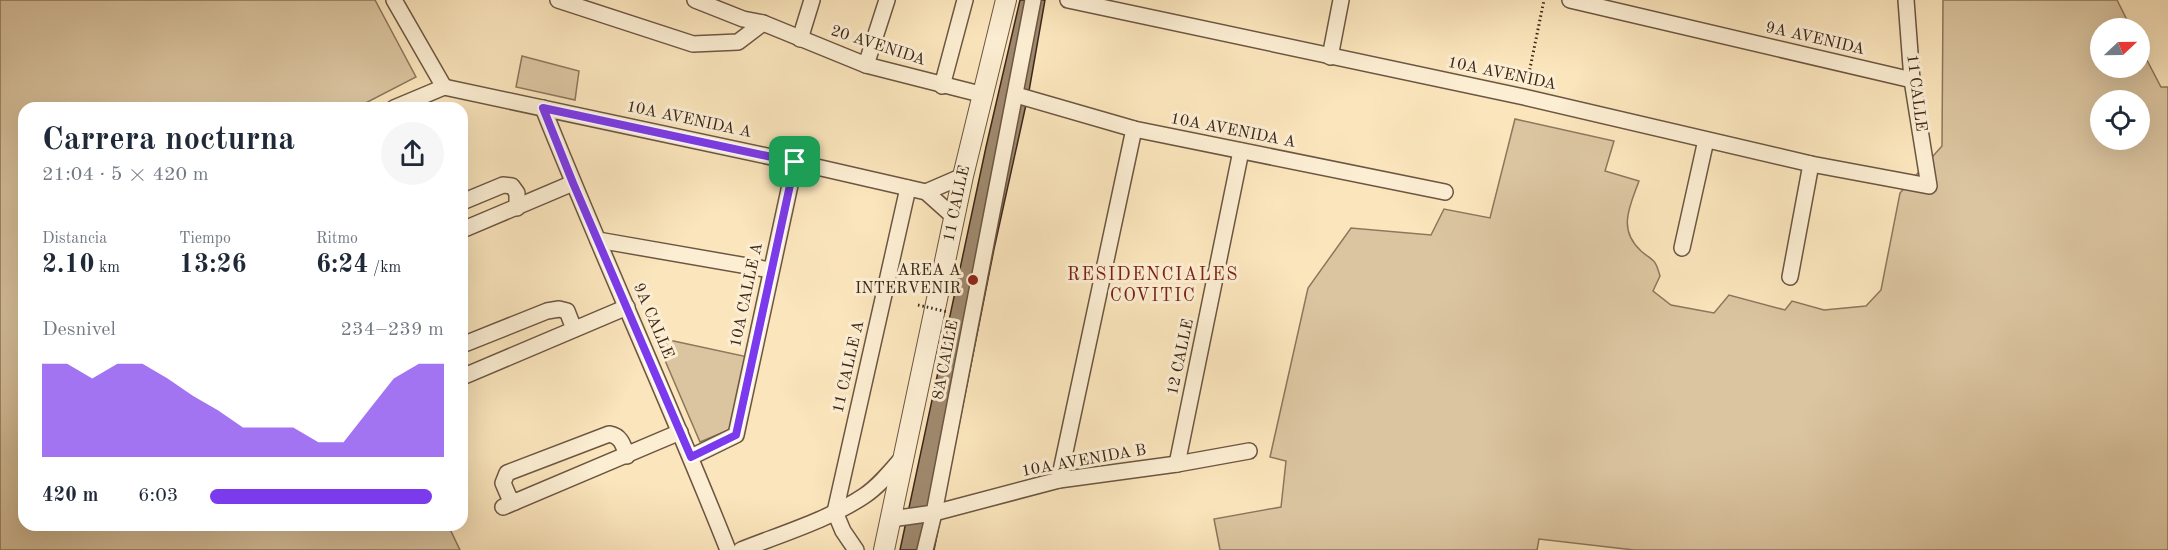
<!DOCTYPE html>
<html lang="es">
<meta charset="utf-8">
<style>
body{margin:0;font-family:"Old Standard TT",serif;background:#f6f6f7;color:#1f2937;height:100vh;display:flex;flex-direction:column;font-size:22px;white-space:nowrap}
*{box-sizing:border-box;margin:0}
p{font-size:20px;color:#747a83}
.icon{flex:none;width:33px;height:33px;fill:none;stroke:currentColor;stroke-width:2;stroke-linecap:round;stroke-linejoin:round}
.map{position:relative;flex:1;overflow:hidden}
.panel{position:absolute;left:18px;top:102px;width:450px;height:429px;display:flex;flex-direction:column;background:#fff;border-radius:18px;box-shadow:0 6px 24px #0002}
.panel>*{flex:none}
.needle{width:39px;rotate:68deg}
.tools{position:absolute;left:2090px;top:18px;display:grid;gap:12px}
.tools a{display:grid;place-items:center;width:60px;height:60px;border-radius:50%;background:#fff;box-shadow:0 6px 24px #0002;font-size:30px}
.pin{position:absolute;display:grid;place-items:center;width:51px;height:51px;color:#fff;margin:-26px;border-radius:12px;box-shadow:0 3px 9px #0006}
.round{display:grid;place-items:center;flex:none;width:63px;height:63px;border-radius:32px;background:#f6f6f7}
.headline{display:flex;align-items:center;justify-content:space-between;height:102px;padding:0 24px}
h1{font-size:33px;font-weight:600;line-height:45px}
.figures{display:grid;grid-template-columns:repeat(3,1fr);gap:9px;height:102px;padding:6px 24px}
.figures div{display:grid;align-content:center}
.figures b{font-size:26px;font-weight:600}
.figures small{font-size:16px;font-weight:400}
.figures p{font-size:16px}
.chart{height:168px;padding:12px 24px}
.chart p{display:flex;justify-content:space-between}
.chart svg{width:100%;height:108px;margin-top:6px;fill:#7c3aed;opacity:.7}
ul{padding:0 24px;list-style:none;font-size:20px}
li{display:grid;grid-template-columns:96px 72px 1fr;align-items:center;height:45px}
li i{height:15px;border-radius:8px;background:#7c3aed}
.map>svg:first-child{display:block}
.green{fill:#dbc5a0;stroke:#8c765d;stroke-width:1.5;fill-rule:evenodd}
.building{fill:#9f896e;stroke:#3c261a;stroke-width:1.5}
.lines{fill:none;stroke-linecap:round;stroke-linejoin:round}
.minor-casing{stroke:#6c5642;stroke-width:18}
.tertiary-casing{stroke:#6c5642;stroke-width:22}
.path{stroke:#3c261a;stroke-width:3;stroke-dasharray:1.5 3;stroke-linecap:butt}
.minor{stroke:#fceed3;stroke-width:15}
.tertiary{stroke:#fceed3;stroke-width:20}
.path-bridge{stroke:#3c261a;stroke-width:3;stroke-dasharray:1.5 3;stroke-linecap:butt}
.route-casing{stroke:#fff;stroke-width:12}
.route{stroke:#7c3aed;stroke-width:8}
.poi-dot{fill:#8f2418;stroke:#fceed3;stroke-width:2}
.labels{text-anchor:middle;dominant-baseline:central;stroke-width:6;stroke-linejoin:round;paint-order:stroke}
.street-label{font-size:16px;fill:#3c261a;stroke:#fceed3}
.poi-label{font-size:16px;fill:#3c261a;stroke:#fceed3;text-anchor:end}
.neighbourhood-label{font-size:18px;letter-spacing:1.5px;fill:#7a1f14;stroke:#fceed3}
</style>
<div class="map">
<svg width="2168" height="550" viewBox="0 0 2168 550">
<rect width="100%" height="100%" fill="#fbe5bc"/>
<filter id="stains"><feTurbulence type="fractalNoise" baseFrequency=".00333" numOctaves="4"/><feColorMatrix values="0 0 0 0 .2 0 0 0 0 .09 0 0 0 0 .02 0 0 0 .5 -.17"/></filter>
<radialGradient id="worn" r=".72"><stop offset=".6" stop-color="#630" stop-opacity="0"/><stop offset="1" stop-color="#630" stop-opacity=".3"/></radialGradient>
<g class="green">
<polygon points="0,0 375,0 416,77 356,108 24,108 24,525 448,525 460,550 0,550"/>
<path d="M1943,0H2117L2131,28H2100V68H2139V45L2161,87H2168V550H1634L1539,539L1537,550H1220L1214,519L1281,507L1286,461L1270,457L1308,288L1351,228L1431,235L1444,209L1490,218L1515,119L1614,141L1605,171L1639,181C1630,206 1617,229 1641,251C1654,262 1655,258 1660,276L1653,291L1671,305L1714,313L1729,295L1785,310L1792,301L1824,310L1866,306L1881,290L1900,193L1942,146ZM2100,100H2139V140H2100Z"/>
<polygon points="522,56 579,71 575,100 516,87"/>
<polygon points="655,337 748,357 731,429 700,442"/>
</g>
<polygon class="building" points="1020,0 1045,0 1029,91 994,249 934,550 900,550 986,147"/>
<g class="lines">
<defs>
<g id="minor">
<polyline points="394,0 444,87"/>
<polyline points="558,0 693,44 738,42 763,23"/>
<polyline points="695,0 743,19 763,23 866,65 984,95"/>
<polyline points="1068,0 1524,97 1811,164 1929,186 1912,80 1906,0"/>
<polyline points="1570,0 1912,80"/>
<polyline points="800,39 812,0"/>
<polyline points="1330,57 1341,0"/>
<polyline points="866,65 887,0"/>
<polyline points="942,86 965,0"/>
<polyline points="444,87 795,162 926,192 954,217"/>
<polyline points="1016,95 1134,129 1445,192"/>
<polyline points="394,108 444,87"/>
<path d="M543,108C602,256 669,401 728,550"/>
<polyline points="926,192 963,176"/>
<polyline points="462,202 503,185 512,186 517,193 517,208"/>
<polyline points="462,230 573,183"/>
<polyline points="598,240 770,270"/>
<polyline points="1682,248 1706,140"/>
<polyline points="1790,277 1811,164"/>
<polyline points="462,345 547,311 559,309 567,311 574,329"/>
<polyline points="462,377 627,307"/>
<polyline points="691,457 736,435 795,162"/>
<polyline points="1177,464 1241,151"/>
<polyline points="1059,480 1134,129"/>
<path d="M515,502L509,497L503,483L507,473L609,434C621,436 623,444 627,456"/>
<polyline points="503,507 680,432"/>
<polyline points="891,519 934,513 1059,480 1177,464 1249,451"/>
<path d="M741,550C781,534 828,520 864,496C879,486 891,471 903,457"/>
<polyline points="856,550 843,531 835,512 908,188"/>
<polyline points="925,550 934,513 1033,0"/>
</g>
<g id="tertiary">
<path id="s1" d="M884,550L963,176L1006,0"/>
</g>
</defs>
<use href="#minor" class="minor-casing"/>
<use href="#tertiary" class="tertiary-casing"/>
<polyline class="path" points="1527,83 1544,0"/>
<use href="#minor" class="minor"/>
<use href="#tertiary" class="tertiary"/>
<polyline class="path-bridge" points="918,305 948,312"/>
</g>
<g class="lines">
<defs>
<polygon id="route" points="543,108 795,162 736,435 691,457 573,183"/>
</defs>
<use href="#route" class="route-casing"/>
<use href="#route" class="route"/>
</g>
<circle class="poi-dot" cx="973" cy="280" r="6"/>
<g class="labels">
<g class="street-label">
<text transform="translate(1815 39) rotate(13)">9A AVENIDA</text>
<text transform="translate(878 46) rotate(18)">20 AVENIDA</text>
<text transform="translate(1502 74) rotate(12)">10A AVENIDA</text>
<text transform="translate(1916 93) rotate(83)">11 CALLE</text>
<text transform="translate(689 120) rotate(12)">10A AVENIDA A</text>
<text transform="translate(1233 131) rotate(11)">10A AVENIDA A</text>
<text stroke="none"><textPath href="#s1" startOffset="354">11 CALLE</textPath></text>
<text transform="translate(747 295) rotate(-78)">10A CALLE A</text>
<text transform="translate(653 321) rotate(67)">9A CALLE</text>
<text transform="translate(1181 357) rotate(-78)">12 CALLE</text>
<text transform="translate(946 360) rotate(-79)">8A CALLE</text>
<text transform="translate(849 367) rotate(-77)">11 CALLE A</text>
<text transform="translate(1084 461) rotate(-10)">10A AVENIDA B</text>
</g>
<g class="poi-label">
<text x="961" y="271">AREA A<tspan x="961" dy="18">INTERVENIR</tspan></text>
</g>
<g class="neighbourhood-label">
<text x="1153" y="275">RESIDENCIALES<tspan x="1153" dy="21">COVITIC</tspan></text>
</g>
</g>
<rect width="100%" height="100%" filter="url(#stains)"/>
<rect width="100%" height="100%" fill="url(#worn)"/>
</svg>
<div class="tools">
<a><svg class="needle" viewBox="-14 -14 28 28"><path d="M0-13l5 13h-10z" fill="#e53935"/><path d="M0 13l5-13h-10z" fill="#747a83"/></svg></a>
<a><svg class="icon" aria-label="locate" viewBox="0 0 24 24"><circle cx="12" cy="12" r="6"/><path d="M12 2v4M12 18v4M2 12h4M18 12h4"/></svg></a>
</div>
<div class="pin" style="left:795px;top:162px;background:#1e9e55"><svg class="icon" aria-label="arrive" viewBox="0 0 24 24"><path d="M6 21V4h12l-3 4 3 4H6"/></svg></div>
<section class="panel">
<div class="headline"><div><h1>Carrera nocturna</h1><p>21:04 · 5 × 420 m</p></div><a class="round"><svg class="icon" aria-label="share" viewBox="0 0 24 24"><path d="M12 15V3M7 8l5-5 5 5M5 13v7h14v-7"/></svg></a></div>
<div class="figures">
<div><p>Distancia</p><b>2.10<small> km</small></b></div>
<div><p>Tiempo</p><b>13:26</b></div>
<div><p>Ritmo</p><b>6:24<small> /km</small></b></div>
</div>
<div class="chart"><p><span>Desnivel</span>234–239 m</p>
<svg viewBox="0 0 160 44" preserveAspectRatio="none"><path d="M0 44V6L10 6L20 12L30 6L40 6L50 12L60 19L70 25L80 32L90 32L100 32L110 38L120 38L130 25L140 12L150 6L160 6V44z"/></svg>
</div>
<ul>
<li><b>420 m</b>6:03<i style="width:95%"></i></li>
</ul>
</section>
</div>
